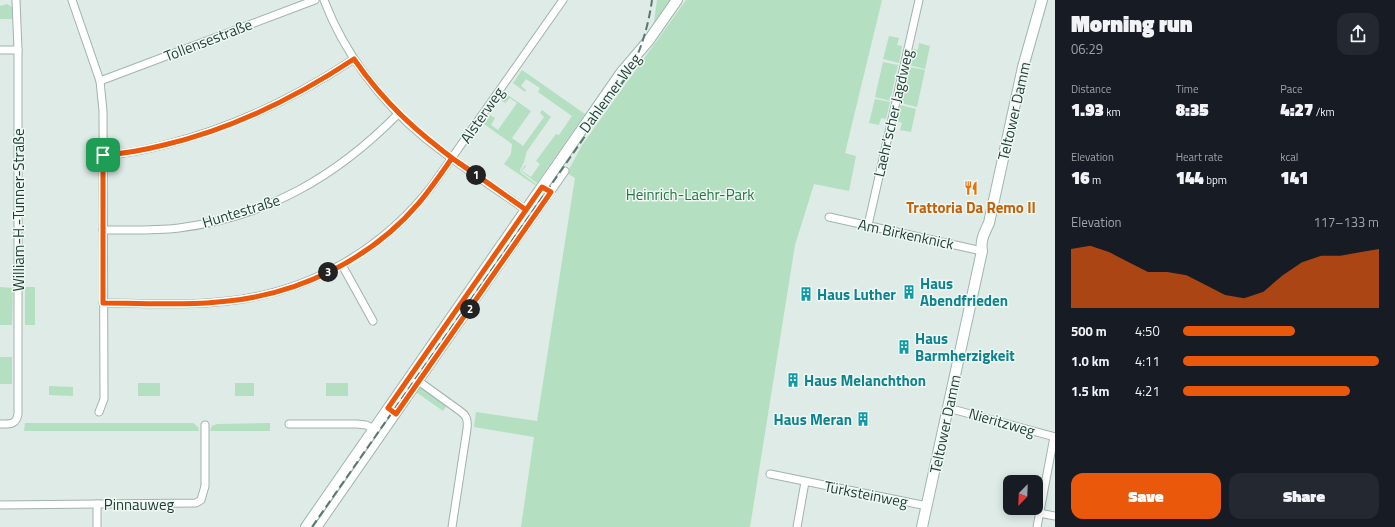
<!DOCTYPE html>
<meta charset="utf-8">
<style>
body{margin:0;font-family:"Titillium Web",sans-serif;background:#242831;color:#f1f3f6;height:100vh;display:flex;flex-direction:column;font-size:15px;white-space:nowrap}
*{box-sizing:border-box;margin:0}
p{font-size:13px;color:#9ea1a6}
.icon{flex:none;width:22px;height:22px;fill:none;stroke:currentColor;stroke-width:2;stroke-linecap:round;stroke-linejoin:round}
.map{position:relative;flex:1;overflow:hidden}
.side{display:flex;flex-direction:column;background:#171b24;width:340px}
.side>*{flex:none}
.needle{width:26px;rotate:203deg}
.tools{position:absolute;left:1003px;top:475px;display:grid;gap:8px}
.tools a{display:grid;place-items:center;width:40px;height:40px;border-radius:8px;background:#171b24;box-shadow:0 2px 10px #0003;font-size:20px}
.pin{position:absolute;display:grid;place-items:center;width:34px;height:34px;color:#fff;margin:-17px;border-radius:8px;box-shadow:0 2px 6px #0006}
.km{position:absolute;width:20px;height:20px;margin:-10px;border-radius:50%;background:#222;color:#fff;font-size:11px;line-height:20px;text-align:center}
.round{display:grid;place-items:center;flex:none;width:42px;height:42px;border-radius:12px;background:#242831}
.head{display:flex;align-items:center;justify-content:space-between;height:68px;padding:0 16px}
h1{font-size:22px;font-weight:800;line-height:30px}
.stats{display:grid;grid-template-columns:repeat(3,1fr);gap:6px;height:68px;padding:4px 16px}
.stats div{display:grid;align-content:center}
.stats b{font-size:17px;font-weight:800}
.stats small{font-size:11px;font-weight:400}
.stats p{font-size:11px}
.chart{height:112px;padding:8px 16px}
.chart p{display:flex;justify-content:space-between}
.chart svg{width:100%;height:72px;margin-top:4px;fill:#ea580c;opacity:.7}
.button{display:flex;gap:8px;margin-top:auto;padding:8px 16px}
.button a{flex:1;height:46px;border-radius:12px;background:#ea580c;color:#fff;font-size:16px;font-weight:800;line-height:46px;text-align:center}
.button a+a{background:#242831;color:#f1f3f6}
ul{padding:0 16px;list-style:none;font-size:13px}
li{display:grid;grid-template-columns:64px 48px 1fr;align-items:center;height:30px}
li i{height:10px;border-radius:5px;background:#ea580c}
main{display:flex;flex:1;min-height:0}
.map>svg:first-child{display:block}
.green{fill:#b4dfc0}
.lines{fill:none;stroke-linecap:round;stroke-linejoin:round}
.street-casing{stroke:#a1b3ad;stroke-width:9}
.secondary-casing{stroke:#9cb8ae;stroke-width:12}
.street{stroke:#fff;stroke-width:7}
.secondary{stroke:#fff;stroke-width:10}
.rail{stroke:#587970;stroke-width:2;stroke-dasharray:8 4;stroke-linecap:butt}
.route-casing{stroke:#fff;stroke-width:8}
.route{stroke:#ea580c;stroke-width:5}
.labels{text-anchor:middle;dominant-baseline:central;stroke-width:3;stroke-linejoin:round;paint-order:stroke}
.street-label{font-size:15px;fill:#1e3d35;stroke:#eff8f3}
.park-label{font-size:15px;fill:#247745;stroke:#eff8f3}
.food-label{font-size:15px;font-weight:bold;fill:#c56008;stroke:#eff8f3}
.culture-label{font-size:15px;font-weight:bold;fill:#0d838f;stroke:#eff8f3;text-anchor:start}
</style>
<main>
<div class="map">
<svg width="1055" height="527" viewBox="0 0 1055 527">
<rect width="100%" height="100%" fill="#deebe6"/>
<g class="green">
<polygon points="657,0 673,0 653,29"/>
<polygon points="686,0 882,0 845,153 856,156 849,191 814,184 795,245 750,527 521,527 534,437 474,427 476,412 537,421 575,178 567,173 582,145"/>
<polygon points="7,4 12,7 12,19 0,19 0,6"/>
<polygon points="889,36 899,38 897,45 902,46 899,63 883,59"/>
<polygon points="919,43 930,46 925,69 909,65 913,49 918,50"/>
<polygon points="883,62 898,65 890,101 875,97"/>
<polygon points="909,67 925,70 917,107 901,103"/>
<polygon points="522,70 585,114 537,183 522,172 521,171 525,165 526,166 522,171 531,177 540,164 536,161 556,134 559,135 572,116 538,92 540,88 526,79 521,86 526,90 525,92 513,83"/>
<polygon points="506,94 531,111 512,138 523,146 544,117 540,113 542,110 551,117 527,151 524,162 520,170 521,173 536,184 535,185 504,164 511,154 512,144 484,124 490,115 495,118 491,125 498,130 517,103 510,98 505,103 501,100"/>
<polygon points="875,99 890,102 886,119 881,118 879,125 869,123"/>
<polygon points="900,105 916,109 911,132 900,130 902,123 897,121"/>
<polygon points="0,287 13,288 12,325 0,325"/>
<rect x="25" y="287" width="10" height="38"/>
<rect x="0" y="357" width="12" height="27"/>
<rect x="138" y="383" width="22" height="13"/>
<rect x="235" y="383" width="19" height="13"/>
<rect x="326" y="383" width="22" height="13"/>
<polygon points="49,386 73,387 73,396 49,395"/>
<polygon points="420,386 447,405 443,411 416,392"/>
<polygon points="25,423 193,423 198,427 199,431 24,431"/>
<polygon points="270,423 270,431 210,431 212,426 217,424"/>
</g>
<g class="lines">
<defs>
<g id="street">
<polyline points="72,0 100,81 103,111 104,399 99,412"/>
<path d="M324,0C344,53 381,102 425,138C457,164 492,186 526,210"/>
<polyline points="0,50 18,50"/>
<polyline points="100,81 315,0"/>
<path d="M103,155C123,155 144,150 164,145C233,128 295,98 354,59"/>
<polyline points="829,217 982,251"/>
<polyline points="868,225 919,0"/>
<path d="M103,230C129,230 154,231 179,228C267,217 337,176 398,114"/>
<polyline points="342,265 373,321"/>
<path d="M103,303C145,303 187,306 228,301C310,292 382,250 432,186L563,0"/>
<path d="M417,380L460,411C467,416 468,420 467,429L452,527"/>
<polyline points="948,408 1055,437"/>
<path d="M0,424C10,424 16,425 18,414V50L16,0"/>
<polyline points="289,424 357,424 366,425 374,429"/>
<polyline points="770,474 927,506"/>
<polyline points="97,504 97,527"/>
<polyline points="0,505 196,503 201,500 205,486 205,425"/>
<polyline points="1039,513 1055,516"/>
<polyline points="318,527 565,171"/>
<polyline points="797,527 805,482"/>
<polyline points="1037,527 1054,437"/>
</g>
<g id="secondary">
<polyline points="306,527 621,73 649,40 677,0"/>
<path d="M922,527L982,251C980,240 985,232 989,223L1023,67L1042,0"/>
</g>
</defs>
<use href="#street" class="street-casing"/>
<use href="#secondary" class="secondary-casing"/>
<use href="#street" class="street"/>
<use href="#secondary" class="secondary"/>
<path class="rail" d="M312,527L625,79C640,55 648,28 652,0"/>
</g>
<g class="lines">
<defs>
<path id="route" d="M103,155C124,154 144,150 164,145C233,129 295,98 354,59C384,103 418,133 460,164C482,179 504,194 526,210L388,408L396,414L551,192L542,187L526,210L518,204C496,189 475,173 452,158C441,174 430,190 418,204C371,259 299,294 228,301C187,306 145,303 103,303V155"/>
</defs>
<use href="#route" class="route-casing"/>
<use href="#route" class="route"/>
</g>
<defs>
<symbol id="restaurant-bare" viewBox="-9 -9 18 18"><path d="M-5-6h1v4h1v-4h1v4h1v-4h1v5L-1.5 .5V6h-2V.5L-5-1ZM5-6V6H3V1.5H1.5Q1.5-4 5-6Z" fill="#e8710a" stroke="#eff8f3" stroke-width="2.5" paint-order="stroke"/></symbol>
<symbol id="building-bare" viewBox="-9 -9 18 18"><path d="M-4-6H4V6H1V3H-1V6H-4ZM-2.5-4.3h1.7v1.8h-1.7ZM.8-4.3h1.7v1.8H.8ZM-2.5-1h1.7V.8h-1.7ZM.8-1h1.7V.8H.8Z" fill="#0f9aa8" stroke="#eff8f3" stroke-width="2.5" paint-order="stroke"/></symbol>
</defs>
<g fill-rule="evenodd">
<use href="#restaurant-bare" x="961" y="178" width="20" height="20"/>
<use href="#building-bare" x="899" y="282" width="20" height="20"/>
<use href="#building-bare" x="796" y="284" width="20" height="20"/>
<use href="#building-bare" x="894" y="337" width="20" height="20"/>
<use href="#building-bare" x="783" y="370" width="20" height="20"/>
<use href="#building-bare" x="853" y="409" width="20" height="20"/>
</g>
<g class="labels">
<g class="street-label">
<text transform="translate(208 40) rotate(-21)">Tollensestraße</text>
<text transform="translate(610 93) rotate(-54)">Dahlemer Weg</text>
<text transform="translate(1014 111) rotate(-77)">Teltower Damm</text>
<text transform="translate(893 113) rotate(-77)">Laehr'scher Jagdweg</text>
<text transform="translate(482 115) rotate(-55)">Alsterweg</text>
<text transform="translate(18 210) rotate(-90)">William-H.-Tunner-Straße</text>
<text transform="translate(241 211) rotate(-17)">Huntestraße</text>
<text transform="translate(906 234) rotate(12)">Am Birkenknick</text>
<text transform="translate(1002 422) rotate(16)">Nieritzweg</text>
<text transform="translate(945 424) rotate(-78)">Teltower Damm</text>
<text transform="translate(866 494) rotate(11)">Türksteinweg</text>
<text x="139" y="504">Pinnauweg</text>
</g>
<g class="park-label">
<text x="690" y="194">Heinrich-Laehr-Park</text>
</g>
<g class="food-label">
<text x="971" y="207">Trattoria Da Remo II</text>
</g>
<g class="culture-label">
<text x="920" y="283">Haus<tspan x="920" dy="17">Abendfrieden</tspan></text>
<text x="817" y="294">Haus Luther</text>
<text x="915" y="338">Haus<tspan x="915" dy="17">Barmherzigkeit</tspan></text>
<text x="804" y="380">Haus Melanchthon</text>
<text x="852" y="419" text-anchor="end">Haus Meran</text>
</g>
</g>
</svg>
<div class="tools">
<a><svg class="needle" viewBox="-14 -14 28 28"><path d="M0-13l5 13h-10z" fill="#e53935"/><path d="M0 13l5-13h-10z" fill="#9ea1a6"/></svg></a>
</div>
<div class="pin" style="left:103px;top:155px;background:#1e9e55"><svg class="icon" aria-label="arrive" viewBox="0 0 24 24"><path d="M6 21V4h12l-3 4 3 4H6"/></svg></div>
<b class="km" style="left:476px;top:175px">1</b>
<b class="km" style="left:470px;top:309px">2</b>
<b class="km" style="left:328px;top:272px">3</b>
</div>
<section class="side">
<div class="head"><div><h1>Morning run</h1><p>06:29</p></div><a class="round"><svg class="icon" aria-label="share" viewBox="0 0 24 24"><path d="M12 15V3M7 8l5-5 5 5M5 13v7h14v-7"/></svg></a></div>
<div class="stats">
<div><p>Distance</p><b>1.93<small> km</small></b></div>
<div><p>Time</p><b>8:35</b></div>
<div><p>Pace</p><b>4:27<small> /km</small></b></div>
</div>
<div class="stats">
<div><p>Elevation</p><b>16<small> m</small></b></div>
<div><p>Heart rate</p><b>144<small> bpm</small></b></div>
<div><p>kcal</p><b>141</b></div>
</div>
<div class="chart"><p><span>Elevation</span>117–133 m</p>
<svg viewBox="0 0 160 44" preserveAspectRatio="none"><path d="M0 44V8L10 6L20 10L30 16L40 22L50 22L60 24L70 30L80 36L90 38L100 34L110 24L120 16L130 12L140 12L150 10L160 8V44z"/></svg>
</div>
<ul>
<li><b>500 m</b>4:50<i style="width:57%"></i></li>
<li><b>1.0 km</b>4:11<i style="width:100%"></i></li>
<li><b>1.5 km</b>4:21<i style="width:85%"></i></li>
</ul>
<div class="button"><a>Save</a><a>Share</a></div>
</section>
</main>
